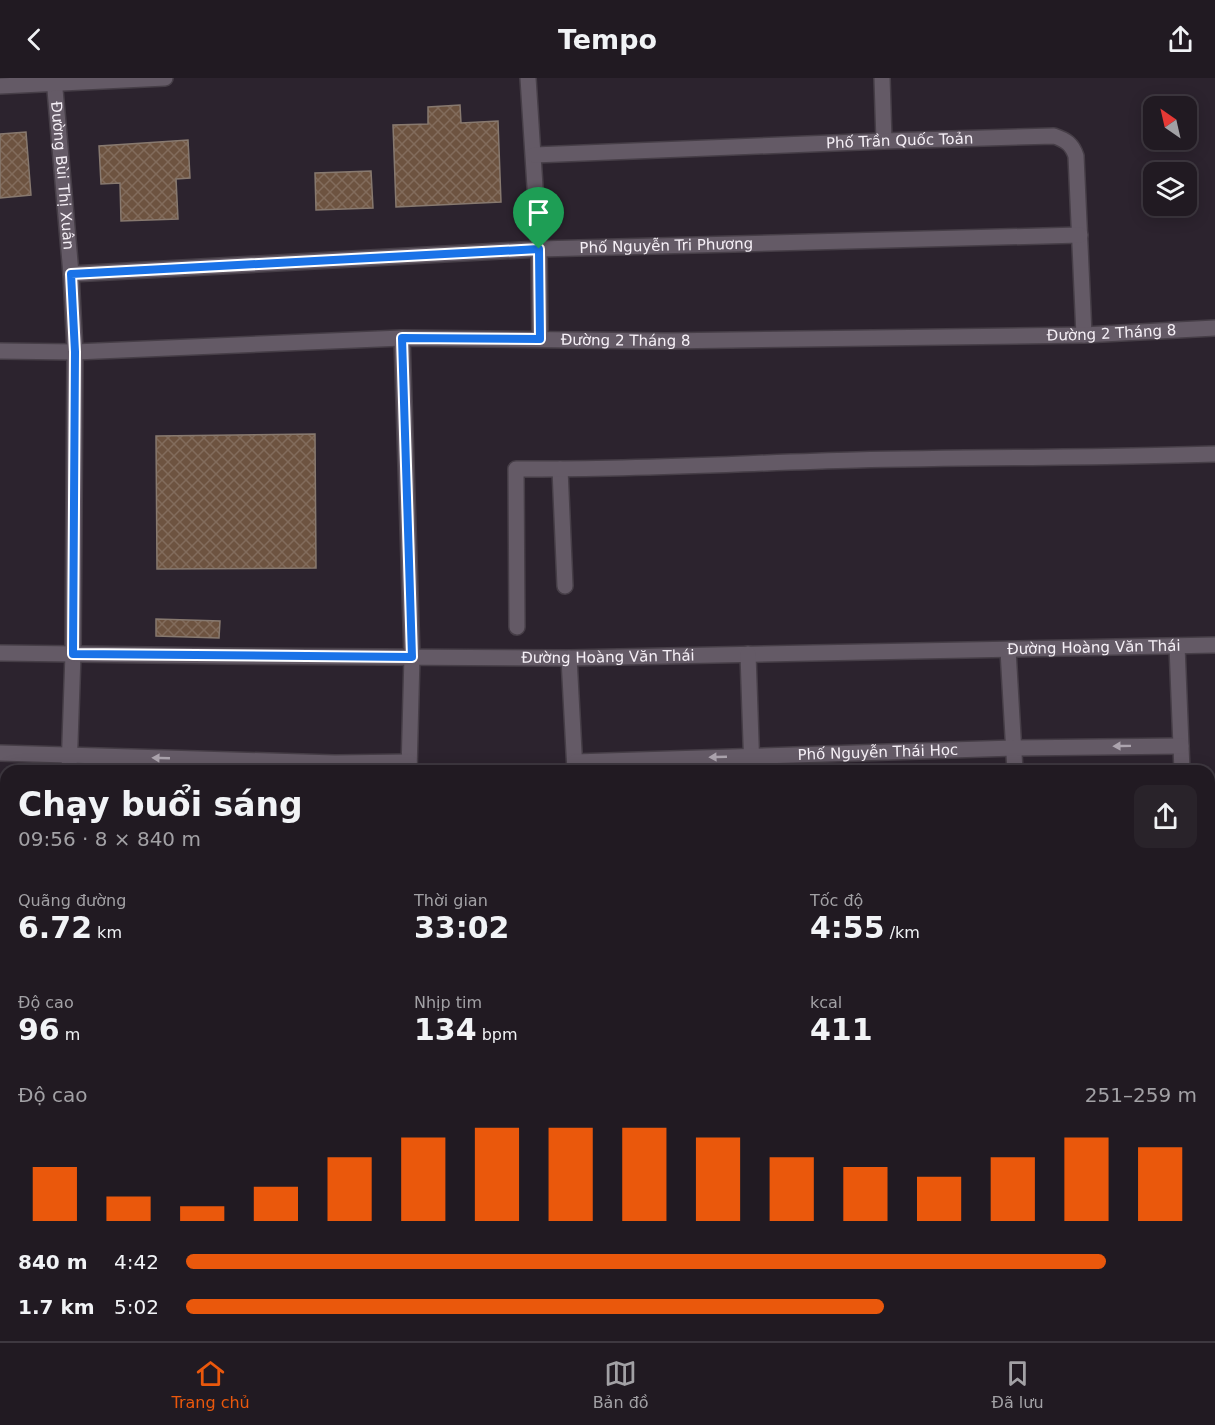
<!DOCTYPE html>
<html lang="vi">
<meta charset="utf-8">
<style>
body{margin:0;font-family:"DejaVu Sans",sans-serif;background:#29232a;color:#f1f3f6;height:100vh;display:flex;flex-direction:column;font-size:22px;white-space:nowrap}
*{box-sizing:border-box;margin:0}
p{font-size:20px;color:#a2a1a5}
.icon{flex:none;width:33px;height:33px;fill:none;stroke:currentColor;stroke-width:2;stroke-linecap:round;stroke-linejoin:round}
.map{position:relative;flex:1;overflow:hidden}
.drawer{position:absolute;left:0px;top:687px;width:1215px;height:576px;display:flex;flex-direction:column;background:#211a22;border-radius:18px 18px 0 0;box-shadow:0 3px 15px #0003,0 0 0 2px #3e3840}
.drawer>*{flex:none}
.needle{width:39px;rotate:326deg}
.buttons{position:absolute;left:1143px;top:18px;display:grid;gap:12px}
.buttons a{display:grid;place-items:center;width:54px;height:54px;border-radius:12px;background:#211a22;box-shadow:0 3px 15px #0003,0 0 0 2px #3e3840;font-size:30px}
.pin{position:absolute;display:grid;place-items:center;width:51px;height:51px;color:#fff;margin:-62px -26px;border-radius:50% 50% 50% 0;rotate:-45deg;box-shadow:0 0 6px #0007}
.pin .icon{rotate:45deg}
.round{display:grid;place-items:center;flex:none;width:63px;height:63px;border-radius:12px;background:#29232a}
.summary{display:flex;align-items:center;justify-content:space-between;height:102px;padding:0 18px}
h1{font-size:33px;font-weight:700;line-height:45px}
.metrics{display:grid;grid-template-columns:repeat(3,1fr);gap:9px;height:102px;padding:6px 18px}
.metrics div{display:grid;align-content:center}
.metrics b{font-size:30px;font-weight:700}
.metrics small{font-size:16px;font-weight:400}
.metrics p{font-size:16px}
.chart{height:168px;padding:12px 18px}
.chart p{display:flex;justify-content:space-between}
.chart svg{width:100%;height:108px;margin-top:6px;stroke:#ea580c;stroke-width:6}
ul{padding:0 18px;list-style:none;font-size:20px}
li{display:grid;grid-template-columns:96px 72px 1fr;align-items:center;height:45px}
li i{height:15px;border-radius:8px;background:#ea580c}
header{display:flex;justify-content:space-between;align-items:center;height:78px;padding:0 18px;background:#211a22;font-size:27px;font-weight:700}
.tabs{display:flex;justify-content:space-around;align-items:center;height:84px;border-top:2px solid #3e3840;background:#211a22;font-size:16px;color:#a2a1a5}
.tabs a{display:grid;justify-items:center;gap:3px}
.tabs .on{color:#ea580c}
.map>svg:first-child{display:block}
.building{fill:url(#building-cross-hatch);stroke:#87796f;stroke-width:1.5}
.lines{fill:none;stroke-linecap:round;stroke-linejoin:round}
.minor-casing{stroke:#463e47;stroke-width:18}
.minor{stroke:#645a66;stroke-width:15}
.oneway{fill:#aca4ae}
.route-casing{stroke:#fff;stroke-width:12}
.route{stroke:#1a73e8;stroke-width:8}
.labels{text-anchor:middle;dominant-baseline:central;stroke-width:6;stroke-linejoin:round;paint-order:stroke}
.street-label{font-size:15px;fill:#f5eff6;stroke:#120e13}
</style>
<header><svg class="icon" aria-label="back" viewBox="0 0 24 24"><path d="M15 5l-7 7 7 7"/></svg>Tempo<svg class="icon" aria-label="share" viewBox="0 0 24 24"><path d="M12 15V3M7 8l5-5 5 5M5 13v7h14v-7"/></svg></header>
<div class="map">
<svg width="1215" height="1263" viewBox="0 0 1215 1263">
<defs>
<pattern id="building-cross-hatch" width="8" height="8" patternUnits="userSpaceOnUse" patternTransform="scale(1.5)"><rect width="8" height="8" fill="#6d5340"/><path d="M0 0l8 8M0 8l8-8" fill="none" stroke="#826c5c"/></pattern>
</defs>
<rect width="100%" height="100%" fill="#2c232e"/>
<g class="building">
<polygon points="460,27 461,45 498,43 501,124 396,129 393,47 428,46 428,29"/>
<polygon points="26,54 31,117 0,120 0,56"/>
<polygon points="188,62 190,100 176,101 178,141 121,143 120,105 101,106 99,68"/>
<polygon points="371,93 373,130 316,132 315,95"/>
<polygon points="315,356 316,490 157,491 156,358"/>
<polygon points="156,541 220,543 219,560 156,558"/>
</g>
<g class="lines">
<defs>
<g id="minor">
<path id="s1" d="M54,0L71,196L75,274L73,576L69,693"/>
<polyline points="528,0 539,171 540,261"/>
<polyline points="882,0 884,63"/>
<polyline points="0,8 165,0"/>
<path id="s2" d="M534,77L884,63L1054,58C1066,62 1072,66 1076,78L1084,257"/>
<path id="s3" d="M71,196L539,171L1080,157"/>
<polyline points="402,260 412,578 409,693"/>
<path id="s4" d="M0,273L75,274L402,260L666,263L1084,257L1215,250"/>
<polyline points="560,391 565,508"/>
<path d="M517,549L516,391C629,392 743,385 856,382C976,379 1095,380 1215,376"/>
<polyline points="1177,568 1182,693"/>
<polyline points="1008,572 1015,693"/>
<path id="s5" d="M0,575L227,578L569,580L1215,567"/>
<polyline points="748,576 752,693"/>
<polyline points="569,580 575,693"/>
<polyline points="0,675 335,685 409,684"/>
<path id="s6" d="M575,684L1014,670L1181,668"/>
<polyline points="0,726 6,727"/>
<polyline points="0,825 6,825"/>
<polyline points="0,900 6,900"/>
<polyline points="1209,1230 1215,1229"/>
<polyline points="605,1257 605,1263"/>
<polyline points="1149,1257 1149,1263"/>
<polyline points="840,1263 840,1257"/>
<polyline points="977,1263 1018,1257"/>
</g>
</defs>
<use href="#minor" class="minor-casing"/>
<use href="#minor" class="minor"/>
</g>
<defs><path id="oneway-solid" d="M-6-.8H1V-3.2L6.5 0L1 3.2V.8H-6Z" transform="scale(1.5)"/></defs>
<g class="oneway">
<use href="#oneway-solid" transform="translate(1122 668) rotate(179)"/>
<use href="#oneway-solid" transform="translate(718 679) rotate(178)"/>
<use href="#oneway-solid" transform="translate(161 680) rotate(-178)"/>
</g>
<g class="lines">
<defs>
<polygon id="route" points="539,171 540,261 402,260 412,579 73,576 75,274 71,196"/>
</defs>
<use href="#route" class="route-casing"/>
<use href="#route" class="route"/>
</g>
<g class="labels">
<g class="street-label">
<text stroke="none"><textPath href="#s2" startOffset="366">Phố Trần Quốc Toản</textPath></text>
<text stroke="none"><textPath href="#s1" startOffset="98">Đường Bùi Thị Xuân</textPath></text>
<text stroke="none"><textPath href="#s3" startOffset="596">Phố Nguyễn Tri Phương</textPath></text>
<text stroke="none"><textPath href="#s4" startOffset="1112">Đường 2 Tháng 8</textPath></text>
<text stroke="none"><textPath href="#s4" startOffset="626">Đường 2 Tháng 8</textPath></text>
<text stroke="none"><textPath href="#s5" startOffset="1094">Đường Hoàng Văn Thái</textPath></text>
<text stroke="none"><textPath href="#s5" startOffset="608">Đường Hoàng Văn Thái</textPath></text>
<text stroke="none"><textPath href="#s6" startOffset="303">Phố Nguyễn Thái Học</textPath></text>
</g>
</g>
</svg>
<div class="buttons">
<a><svg class="needle" viewBox="-14 -14 28 28"><path d="M0-13l5 13h-10z" fill="#e53935"/><path d="M0 13l5-13h-10z" fill="#a2a1a5"/></svg></a>
<a><svg class="icon" aria-label="layers" viewBox="0 0 24 24"><path d="M12 4l9 5-9 5-9-5zM3 14l9 5 9-5"/></svg></a>
</div>
<div class="pin" style="left:539px;top:171px;background:#1e9e55"><svg class="icon" aria-label="arrive" viewBox="0 0 24 24"><path d="M6 21V4h12l-3 4 3 4H6"/></svg></div>
<section class="drawer">
<div class="summary"><div><h1>Chạy buổi sáng</h1><p>09:56 · 8 × 840 m</p></div><a class="round"><svg class="icon" aria-label="share" viewBox="0 0 24 24"><path d="M12 15V3M7 8l5-5 5 5M5 13v7h14v-7"/></svg></a></div>
<div class="metrics">
<div><p>Quãng đường</p><b>6.72<small> km</small></b></div>
<div><p>Thời gian</p><b>33:02</b></div>
<div><p>Tốc độ</p><b>4:55<small> /km</small></b></div>
</div>
<div class="metrics">
<div><p>Độ cao</p><b>96<small> m</small></b></div>
<div><p>Nhịp tim</p><b>134<small> bpm</small></b></div>
<div><p>kcal</p><b>411</b></div>
</div>
<div class="chart"><p><span>Độ cao</span>251–259 m</p>
<svg viewBox="0 0 160 44" preserveAspectRatio="none"><path d="M5 44V22M15 44V34M25 44V38M35 44V30M45 44V18M55 44V10M65 44V6M75 44V6M85 44V6M95 44V10M105 44V18M115 44V22M125 44V26M135 44V18M145 44V10M155 44V14"/></svg>
</div>
<ul>
<li><b>840 m</b>4:42<i style="width:91%"></i></li>
<li><b>1.7 km</b>5:02<i style="width:69%"></i></li>
</ul>
</section>
</div>
<nav class="tabs">
<a class="on"><svg class="icon" aria-label="home" viewBox="0 0 24 24"><path d="M3 11l9-7 9 7M6 9v11h12V9"/></svg>Trang chủ</a>
<a><svg class="icon" aria-label="map" viewBox="0 0 24 24"><path d="M3 6l6-2 6 2 6-2v14l-6 2-6-2-6 2zM9 4v14M15 6v14"/></svg>Bản đồ</a>
<a><svg class="icon" aria-label="saved" viewBox="0 0 24 24"><path d="M7 4h10v16l-5-4-5 4z"/></svg>Đã lưu</a>
</nav>
